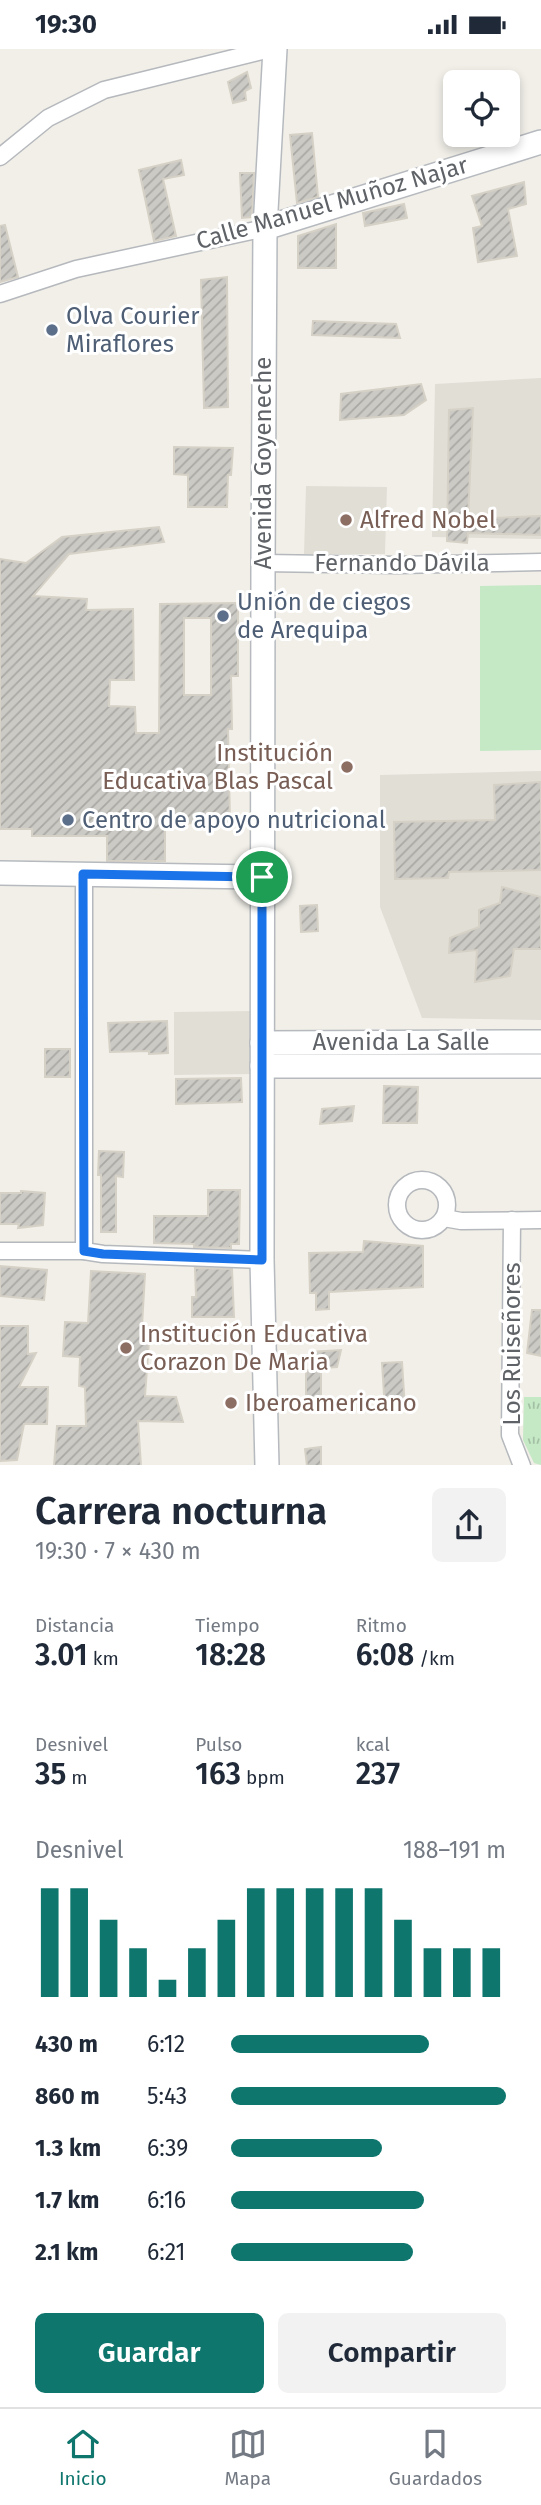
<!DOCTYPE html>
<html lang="es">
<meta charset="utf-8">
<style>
body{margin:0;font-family:"Fira Sans",sans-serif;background:#f2f2f3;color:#1f2937;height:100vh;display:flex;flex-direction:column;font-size:26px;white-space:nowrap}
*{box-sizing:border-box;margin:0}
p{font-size:23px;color:#747a83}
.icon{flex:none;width:38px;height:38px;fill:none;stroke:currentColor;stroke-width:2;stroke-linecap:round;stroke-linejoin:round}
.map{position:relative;height:1416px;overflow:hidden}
.side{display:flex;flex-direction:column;background:#fff;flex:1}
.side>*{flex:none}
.buttons{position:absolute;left:443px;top:21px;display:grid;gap:14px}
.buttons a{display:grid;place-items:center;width:77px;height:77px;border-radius:10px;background:#fff;box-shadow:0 4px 10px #0003;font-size:35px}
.pin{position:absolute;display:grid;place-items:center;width:60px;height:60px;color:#fff;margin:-30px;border:4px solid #fff;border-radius:50%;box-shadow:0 2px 7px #0007}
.round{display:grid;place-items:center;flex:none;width:74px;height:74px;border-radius:10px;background:#f2f2f3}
.head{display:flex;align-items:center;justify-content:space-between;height:119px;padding:0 35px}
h1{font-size:38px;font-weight:600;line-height:52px}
.metrics{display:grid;grid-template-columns:repeat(3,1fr);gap:10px;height:119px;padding:7px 35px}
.metrics div{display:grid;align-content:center}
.metrics b{font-size:30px;font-weight:600}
.metrics small{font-size:19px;font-weight:400}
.metrics p{font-size:19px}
.chart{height:196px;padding:14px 35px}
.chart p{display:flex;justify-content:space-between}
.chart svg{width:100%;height:126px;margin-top:7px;stroke:#0f766e;stroke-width:6}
.action{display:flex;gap:14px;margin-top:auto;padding:14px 35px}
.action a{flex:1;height:80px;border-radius:10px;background:#0f766e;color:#fff;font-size:28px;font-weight:600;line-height:80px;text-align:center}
.action a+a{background:#f2f2f3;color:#1f2937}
ul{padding:0 35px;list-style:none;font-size:23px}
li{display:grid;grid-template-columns:112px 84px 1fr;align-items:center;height:52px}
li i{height:18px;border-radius:9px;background:#0f766e}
.status{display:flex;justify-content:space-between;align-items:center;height:49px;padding:0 35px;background:#fff;direction:ltr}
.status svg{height:19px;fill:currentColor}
.tab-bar{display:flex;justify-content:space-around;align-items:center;height:98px;border-top:2px solid #e0e1e3;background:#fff;font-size:19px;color:#747a83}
.tab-bar a{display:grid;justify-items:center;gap:4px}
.tab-bar .selected{color:#0f766e}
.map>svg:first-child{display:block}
.education{fill:#e1ded6}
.grass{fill:url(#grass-tufts)}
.pitch{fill:#c5e8c5}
.building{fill:url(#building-hatch);stroke:#d6d1c6;stroke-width:2;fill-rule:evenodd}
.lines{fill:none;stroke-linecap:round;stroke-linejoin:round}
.street-casing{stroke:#b5b8bc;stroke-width:19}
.secondary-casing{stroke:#b6babf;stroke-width:26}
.street{stroke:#fff;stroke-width:16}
.secondary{stroke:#fff;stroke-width:23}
.route-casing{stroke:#fff;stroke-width:14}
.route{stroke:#1a73e8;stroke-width:9}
.service-dot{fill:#5c6f8a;stroke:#fff;stroke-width:2.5}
.education-dot{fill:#8d6e63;stroke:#fff;stroke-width:2.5}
.labels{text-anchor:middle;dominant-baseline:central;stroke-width:6;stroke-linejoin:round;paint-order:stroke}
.street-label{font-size:24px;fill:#5f6368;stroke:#fff}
.service-label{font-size:24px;fill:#4e5e75;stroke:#fff;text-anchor:start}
.education-label{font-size:24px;fill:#785e54;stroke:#fff;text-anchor:start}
</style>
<div class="status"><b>19:30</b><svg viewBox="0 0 49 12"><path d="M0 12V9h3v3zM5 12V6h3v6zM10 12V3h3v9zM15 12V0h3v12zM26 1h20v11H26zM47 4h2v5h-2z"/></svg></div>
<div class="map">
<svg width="541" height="1417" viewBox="0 0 541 1417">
<defs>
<pattern id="grass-tufts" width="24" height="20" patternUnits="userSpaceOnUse" patternTransform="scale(1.75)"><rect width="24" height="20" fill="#c5e8c5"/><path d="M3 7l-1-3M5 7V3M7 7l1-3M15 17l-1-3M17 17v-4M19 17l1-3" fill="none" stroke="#a3c0a4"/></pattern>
<pattern id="building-hatch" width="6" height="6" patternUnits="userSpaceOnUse" patternTransform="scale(1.75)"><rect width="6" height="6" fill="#cccac5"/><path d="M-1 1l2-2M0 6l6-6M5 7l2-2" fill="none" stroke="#a9a8a4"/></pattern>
</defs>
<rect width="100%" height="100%" fill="#f1efe8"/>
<g class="education">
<polygon points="541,329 541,490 432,488 435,335"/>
<polygon points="306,437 387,438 385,505 304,505"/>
<polygon points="541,722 541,971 422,969 380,858 380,726"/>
<polygon points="254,962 254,1025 174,1026 174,963"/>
</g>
<polygon class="grass" points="524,1348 541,1348 541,1416 534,1414 523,1391"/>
<polygon class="pitch" points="541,536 541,701 480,702 480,537"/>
<g class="building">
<polygon points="247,23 251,39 245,42 246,51 233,54 228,33"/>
<polygon points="312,84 318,148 297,154 290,86"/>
<polygon points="181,111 184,126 163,130 176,187 154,192 139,121"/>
<polygon points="240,124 254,124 252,168 242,169"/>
<polygon points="524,133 526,155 508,160 517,207 478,213 473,179 482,177 472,147"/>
<polygon points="404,155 407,169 365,177 363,164"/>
<polygon points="336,175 336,219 298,219 298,187"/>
<polygon points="5,176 18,228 0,233 0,177"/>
<polygon points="227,228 228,358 204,359 201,231"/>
<polygon points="313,272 396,275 400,289 312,286"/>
<polygon points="421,335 426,351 404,366 340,371 341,345"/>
<polygon points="473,359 468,470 541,467 541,486 468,484 467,494 447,492 449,361"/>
<polygon points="174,398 233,399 231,426 228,426 227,458 188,458 188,426 174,425"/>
<path d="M159,478L164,493L69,505L33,547L87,550L86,561L133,560L134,631H110L109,657L135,658L136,684H159L160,555L238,554V627H231L232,680H228L230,773L165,775V812H107V787H32V780H0V510L26,514L62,488ZM184,569H211V646H184Z"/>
<polygon points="541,733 541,821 449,823 448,829 395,830 394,773 495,771 494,736"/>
<polygon points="502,838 541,848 541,900 514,900 510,927 475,933 477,901 449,904 450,889 479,878 479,861 500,854"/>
<polygon points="317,856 318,882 301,883 300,857"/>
<polygon points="167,972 168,1004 149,1005 149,1002 110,1003 108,974"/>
<rect x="45" y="1000" width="25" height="28"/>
<polygon points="241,1029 242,1053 176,1055 176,1030"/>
<polygon points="384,1037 418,1038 417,1074 383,1074"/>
<polygon points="354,1057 352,1072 320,1075 322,1060"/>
<polygon points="99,1102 124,1103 123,1128 116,1127 116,1183 101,1183 101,1126 98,1126"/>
<polygon points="208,1141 240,1141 239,1195 231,1195 231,1199 194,1198 194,1195 154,1194 154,1167 208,1167"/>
<polygon points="21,1142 45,1144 43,1176 18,1179 19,1175 0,1175 0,1144 21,1144"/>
<polygon points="364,1192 423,1197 423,1238 329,1243 329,1260 316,1261 316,1244 310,1244 309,1204 363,1203"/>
<polygon points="0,1217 47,1221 44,1251 0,1247"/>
<polygon points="195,1219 232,1220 234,1268 192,1268 192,1248 196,1248"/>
<polygon points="91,1222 145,1225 142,1277 150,1278 145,1347 176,1348 183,1373 138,1372 141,1417 54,1417 57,1377 86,1377 85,1338 79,1337 80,1308 63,1307 65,1273 88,1274"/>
<polygon points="532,1261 541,1261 541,1307 527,1304"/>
<polygon points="0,1277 28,1277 28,1305 36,1304 19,1338 48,1338 47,1375 24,1375 17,1411 0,1412"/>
<polygon points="341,1301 337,1318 310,1320 309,1303"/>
<polygon points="402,1313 405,1360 385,1361 382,1314"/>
<rect x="306" y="1321" width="15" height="28"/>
<polygon points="321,1398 321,1417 307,1417 305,1400"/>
</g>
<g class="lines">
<defs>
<g id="street">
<polyline points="0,108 48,69 104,41 270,0"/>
<polyline points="0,245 76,220 265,179"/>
<polyline points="263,514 397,516 541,513"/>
<polyline points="84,825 84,1202"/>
<circle cx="422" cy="1156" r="25"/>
<polyline points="444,1169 461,1172 541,1171"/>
<polyline points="512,1171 510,1386 522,1417"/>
<polyline points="0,1202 84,1202 103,1205 262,1211"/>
</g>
<g id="secondary">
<polyline points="265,179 541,93"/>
<polyline points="0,824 262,828"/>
<polyline points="262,994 541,993"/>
<polyline points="262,1017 541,1017"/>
<polyline points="267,1417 262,1211 263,514 265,179 275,0"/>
</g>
</defs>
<use href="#street" class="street-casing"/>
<use href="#secondary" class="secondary-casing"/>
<use href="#street" class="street"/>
<use href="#secondary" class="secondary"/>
</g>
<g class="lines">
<defs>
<polygon id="route" points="83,825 262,828 262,1211 103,1205 84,1202"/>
</defs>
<use href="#route" class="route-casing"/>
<use href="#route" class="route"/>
</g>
<g class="service-dot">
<circle cx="52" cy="281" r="7"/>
<circle cx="223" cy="567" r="7"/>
<circle cx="68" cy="771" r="7"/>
</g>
<g class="education-dot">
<circle cx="346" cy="471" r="7"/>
<circle cx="347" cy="718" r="7"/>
<circle cx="126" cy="1299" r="7"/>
<circle cx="231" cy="1354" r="7"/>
</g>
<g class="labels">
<g class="street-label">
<text transform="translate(332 154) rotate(-16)">Calle Manuel Muñoz Najar</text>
<text transform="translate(263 414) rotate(-90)">Avenida Goyeneche</text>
<text x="402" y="514">Fernando Dávila</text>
<text x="401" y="993">Avenida La Salle</text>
<text transform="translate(512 1295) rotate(-90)">Los Ruiseñores</text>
</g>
<g class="service-label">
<text x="66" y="267">Olva Courier<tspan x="66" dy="28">Miraflores</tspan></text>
<text x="237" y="553">Unión de ciegos<tspan x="237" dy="28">de Arequipa</tspan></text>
<text x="82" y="771">Centro de apoyo nutricional</text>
</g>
<g class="education-label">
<text x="360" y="471">Alfred Nobel</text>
<text x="333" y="704" text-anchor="end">Institución<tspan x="333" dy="28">Educativa Blas Pascal</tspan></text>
<text x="140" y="1285">Institución Educativa<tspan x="140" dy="28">Corazon De Maria</tspan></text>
<text x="245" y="1354">Iberoamericano</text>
</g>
</g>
</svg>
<div class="buttons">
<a><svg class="icon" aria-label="locate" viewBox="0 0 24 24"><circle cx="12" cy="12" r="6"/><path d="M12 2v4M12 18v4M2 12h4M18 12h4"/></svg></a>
</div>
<div class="pin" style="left:262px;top:828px;background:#1e9e55"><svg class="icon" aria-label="arrive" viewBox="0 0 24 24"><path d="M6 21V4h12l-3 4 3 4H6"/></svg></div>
</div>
<section class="side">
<div class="head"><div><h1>Carrera nocturna</h1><p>19:30 · 7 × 430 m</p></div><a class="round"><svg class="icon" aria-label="share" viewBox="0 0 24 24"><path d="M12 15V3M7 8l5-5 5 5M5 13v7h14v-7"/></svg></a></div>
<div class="metrics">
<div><p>Distancia</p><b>3.01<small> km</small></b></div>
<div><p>Tiempo</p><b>18:28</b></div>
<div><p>Ritmo</p><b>6:08<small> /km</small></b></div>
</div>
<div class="metrics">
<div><p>Desnivel</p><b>35<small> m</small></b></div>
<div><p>Pulso</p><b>163<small> bpm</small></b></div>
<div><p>kcal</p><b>237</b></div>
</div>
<div class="chart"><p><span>Desnivel</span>188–191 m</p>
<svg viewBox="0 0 160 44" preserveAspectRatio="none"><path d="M5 44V6M15 44V6M25 44V17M35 44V27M45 44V38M55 44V27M65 44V17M75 44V6M85 44V6M95 44V6M105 44V6M115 44V6M125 44V17M135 44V27M145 44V27M155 44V27"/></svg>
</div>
<ul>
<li><b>430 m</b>6:12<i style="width:72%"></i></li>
<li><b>860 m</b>5:43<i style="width:100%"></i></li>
<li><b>1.3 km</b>6:39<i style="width:55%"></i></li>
<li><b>1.7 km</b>6:16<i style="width:70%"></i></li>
<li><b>2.1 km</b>6:21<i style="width:66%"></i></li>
</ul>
<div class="action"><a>Guardar</a><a>Compartir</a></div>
</section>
<nav class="tab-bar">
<a class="selected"><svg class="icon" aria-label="home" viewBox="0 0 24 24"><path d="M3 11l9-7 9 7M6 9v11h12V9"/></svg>Inicio</a>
<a><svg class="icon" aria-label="map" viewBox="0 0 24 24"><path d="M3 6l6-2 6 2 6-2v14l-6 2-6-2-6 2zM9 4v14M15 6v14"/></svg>Mapa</a>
<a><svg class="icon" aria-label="saved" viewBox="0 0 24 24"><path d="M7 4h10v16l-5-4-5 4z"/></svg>Guardados</a>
</nav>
